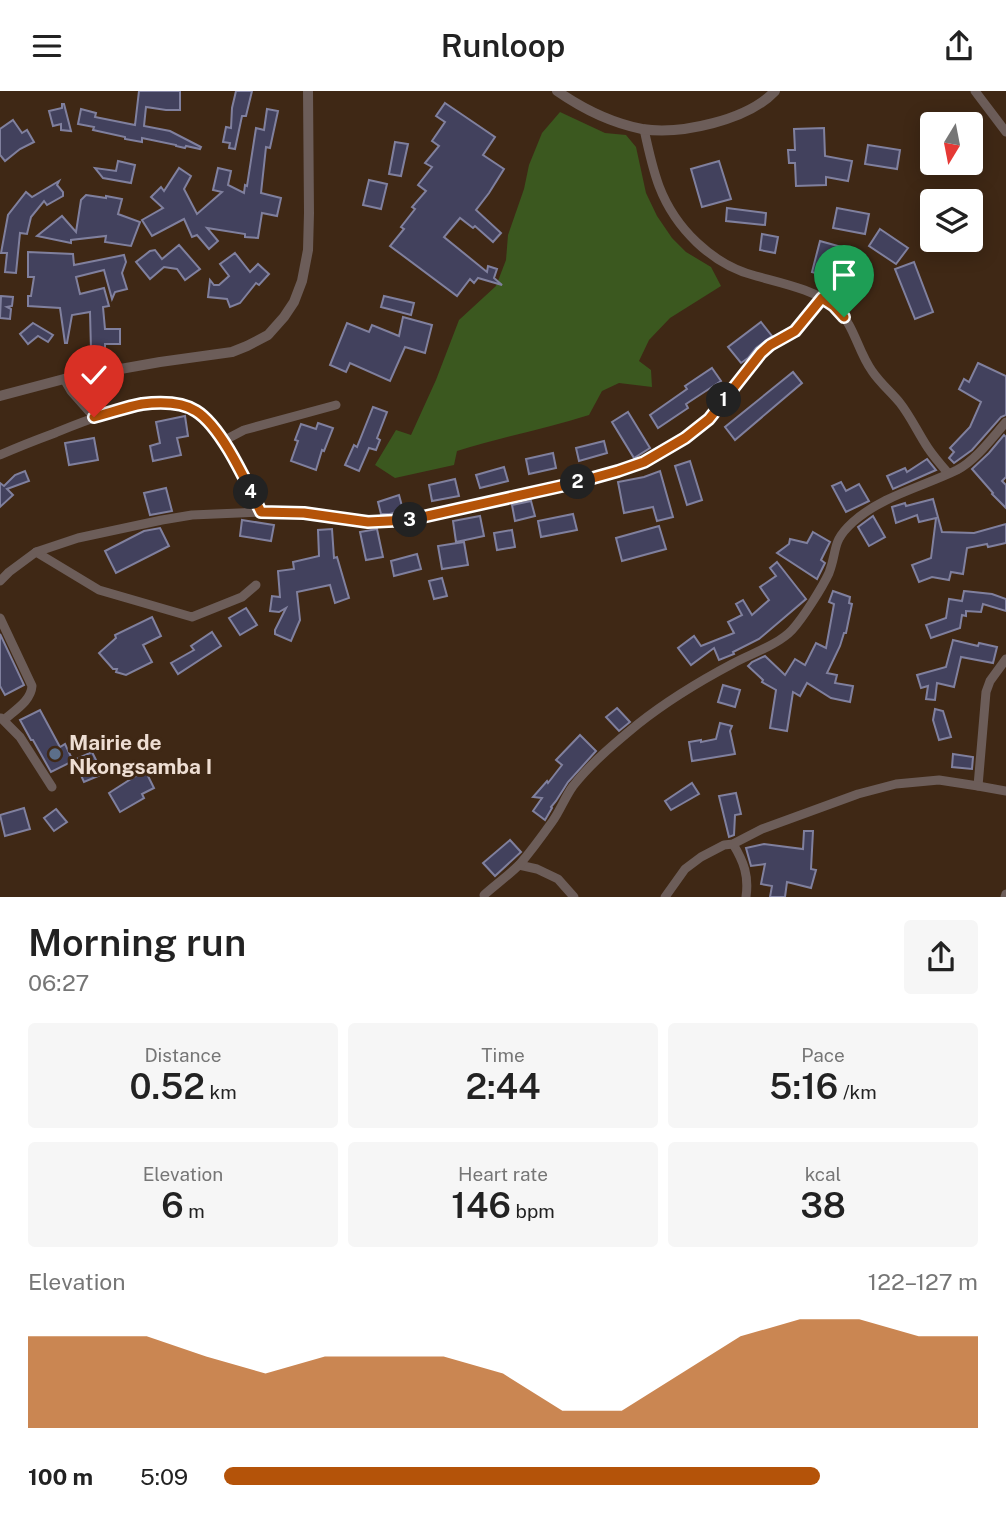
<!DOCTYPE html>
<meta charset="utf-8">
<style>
body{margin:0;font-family:"Public Sans",sans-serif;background:#f6f6f6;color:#222;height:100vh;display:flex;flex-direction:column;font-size:26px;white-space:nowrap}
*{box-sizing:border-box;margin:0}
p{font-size:23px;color:#767676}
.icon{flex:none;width:38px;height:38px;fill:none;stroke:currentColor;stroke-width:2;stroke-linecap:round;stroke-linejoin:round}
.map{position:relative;height:806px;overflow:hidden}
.sheet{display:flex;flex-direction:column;background:#fff;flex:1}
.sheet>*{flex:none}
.needle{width:46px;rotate:190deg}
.tools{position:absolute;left:920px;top:21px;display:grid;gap:14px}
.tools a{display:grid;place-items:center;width:63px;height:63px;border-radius:7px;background:#fff;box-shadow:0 4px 18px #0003;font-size:35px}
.pin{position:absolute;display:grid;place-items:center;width:60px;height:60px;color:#fff;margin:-72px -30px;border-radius:50% 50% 50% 0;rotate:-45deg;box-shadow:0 0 7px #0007}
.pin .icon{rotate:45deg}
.km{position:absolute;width:35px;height:35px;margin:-18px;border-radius:50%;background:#222;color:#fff;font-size:19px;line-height:35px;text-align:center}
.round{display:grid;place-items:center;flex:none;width:74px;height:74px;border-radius:7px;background:#f6f6f6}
.overview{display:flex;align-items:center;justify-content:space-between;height:119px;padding:0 28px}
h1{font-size:38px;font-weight:600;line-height:52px}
.metrics{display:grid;grid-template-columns:repeat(3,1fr);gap:10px;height:119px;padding:7px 28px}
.metrics div{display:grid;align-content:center;border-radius:7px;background:#f6f6f6;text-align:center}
.metrics b{font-size:35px;font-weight:600}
.metrics small{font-size:19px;font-weight:400}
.metrics p{font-size:19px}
.chart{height:196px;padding:14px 28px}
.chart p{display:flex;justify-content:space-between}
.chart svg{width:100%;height:126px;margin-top:7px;fill:#b45309;opacity:.7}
ul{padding:0 28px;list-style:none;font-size:23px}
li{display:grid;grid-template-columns:112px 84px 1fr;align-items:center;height:52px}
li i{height:18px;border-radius:9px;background:#b45309}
header{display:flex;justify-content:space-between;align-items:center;height:91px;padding:0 28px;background:#fff;font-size:32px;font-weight:600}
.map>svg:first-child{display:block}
.green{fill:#3b581f}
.building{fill:#42415d;stroke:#80809e;stroke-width:2}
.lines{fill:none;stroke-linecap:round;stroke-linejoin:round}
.minor{stroke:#6c5d59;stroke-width:9}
.tertiary{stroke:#6c5d59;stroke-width:10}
.route-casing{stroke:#fff;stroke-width:14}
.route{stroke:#b45309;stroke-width:9}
.service-dot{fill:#5c6f8a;stroke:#3f2815;stroke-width:2.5}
.labels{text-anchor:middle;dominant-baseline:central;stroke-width:6;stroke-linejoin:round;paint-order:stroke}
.poi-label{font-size:21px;font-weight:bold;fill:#eeded3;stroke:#3f2815;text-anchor:start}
</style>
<header><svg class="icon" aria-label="menu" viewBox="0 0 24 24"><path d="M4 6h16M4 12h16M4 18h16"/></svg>Runloop<svg class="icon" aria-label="share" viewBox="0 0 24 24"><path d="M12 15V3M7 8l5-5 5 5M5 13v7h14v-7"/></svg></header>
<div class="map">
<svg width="1006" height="806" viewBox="0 0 1006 806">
<rect width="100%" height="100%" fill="#3f2815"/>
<path class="green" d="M560,21L605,42L626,44L636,56L646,102L657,125L672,147L686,161L711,176L721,195L670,227L649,249L639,270L651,279L652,296L619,292L602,300L589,324C546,338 501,346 457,360L454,374L395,387L375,374L396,339L411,344L436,289L459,229L496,195L506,169L508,144L524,98L529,74L542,42Z"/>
<g class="building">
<polygon points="139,0 180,0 180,19 166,19 146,16 144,35 170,40 201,56 200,58 186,55 185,57 176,55 176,54 142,47 142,51 125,48 125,46 93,39 94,36 78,33 81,18 96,22 95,26 135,34"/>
<polygon points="236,0 252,0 246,25 242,25 235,58 229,57 230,52 223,51 226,36 231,37 232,17"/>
<polygon points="445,12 495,46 483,64 504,78 489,102 476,119 501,142 493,151 475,135 473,137 460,127 444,146 487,181 488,175 497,178 494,187 502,194 478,187 474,192 470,188 457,205 390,155 404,138 401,136 415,118 412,116 426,100 418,94 432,76 425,72 439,55 432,50 445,31 436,25"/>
<polygon points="62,13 64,13 71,40 61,39 61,33 53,35 49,20 62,17"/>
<polygon points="267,18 278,20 270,57 266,56 261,102 281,107 277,125 262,122 258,147 245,146 245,143 207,137 218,150 209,158 197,144 192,146 184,128 152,145 142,129 163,117 151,106 161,96 164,100 179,77 191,85 184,98 197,123 222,101 213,99 218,77 231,80 228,94 244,102 245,94 247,95 256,37 264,39"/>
<polygon points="13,29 22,42 27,39 34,51 20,58 5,70 0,64 0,38"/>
<polygon points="824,37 825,65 852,70 848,90 826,86 826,94 796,95 795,72 789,72 788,59 795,59 794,38"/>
<polygon points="395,51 408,53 401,85 389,83"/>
<polygon points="868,54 900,59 897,78 865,73"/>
<polygon points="118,70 135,74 131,92 103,87 95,77 116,80"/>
<polygon points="719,70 731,108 702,116 691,78"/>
<polygon points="369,89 387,93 381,118 363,114"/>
<polygon points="59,90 57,94 63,101 63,105 47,114 44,110 31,126 27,143 20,142 16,182 5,181 7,162 1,162 8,124 26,101 32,106"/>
<polygon points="86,104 106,107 106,105 122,108 118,123 140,131 131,155 105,151 106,145 71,149 71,152 37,145 62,125 76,141 81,109"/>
<polygon points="727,117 766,122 765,134 726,130"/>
<polygon points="837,117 869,123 865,143 833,137"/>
<polygon points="880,138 908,157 896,173 869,155"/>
<polygon points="762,143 778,146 775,162 760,159"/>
<polygon points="820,150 845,157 837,188 812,181"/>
<polygon points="179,154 200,178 185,189 177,178 164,176 150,188 136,171 150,160 155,159 162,168"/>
<polygon points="28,161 73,163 74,174 124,164 126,171 122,182 127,198 115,201 112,208 104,179 76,186 80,203 104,197 109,215 103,216 105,238 120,238 120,253 105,253 105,258 91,259 90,221 72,224 67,252 65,252 60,217 28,215 28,205 31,205 34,186 28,186"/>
<polygon points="235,162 250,181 258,173 269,183 259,194 256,192 240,212 230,216 227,208 208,206 210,189 214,194 219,194 229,185 220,173"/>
<polygon points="914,171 933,221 915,228 895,178"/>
<polygon points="1,205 13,206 12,215 7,216 11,218 10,228 0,227"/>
<polygon points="384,205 414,212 411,224 381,216"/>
<polygon points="403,226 432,234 425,262 405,256 390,290 350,272 346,281 330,274 347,232 369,241 372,234 399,245"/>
<polygon points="761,231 772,245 756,257 748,267 741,272 728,256"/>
<polygon points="33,232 53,244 48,251 38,245 28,253 20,243"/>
<polygon points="978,272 1006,285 1006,324 1001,326 972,359 954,372 949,367 954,361 950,357 970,336 981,311 959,298 964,288 969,291"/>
<polygon points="712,277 721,290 686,313 688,317 658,337 650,324 687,298 685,295"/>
<polygon points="793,281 802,292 735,349 725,336"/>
<polygon points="373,316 387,321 377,347 380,349 376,359 369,357 359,380 345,374 354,354 357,356"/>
<polygon points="628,321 650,357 634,367 612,331"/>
<polygon points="185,325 188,345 177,347 181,364 153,370 150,355 160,352 156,331"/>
<polygon points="318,332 333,337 324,360 322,359 316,379 291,370 298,350 295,349 301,333 316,338"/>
<polygon points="1004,344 1006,346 1006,386 1002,390 1006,394 1006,417 992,403 993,402 972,378 989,362"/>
<polygon points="94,347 98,369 69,374 65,352"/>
<polygon points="604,350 607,362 579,370 576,357"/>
<polygon points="553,362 556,377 529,383 526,368"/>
<polygon points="927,368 936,379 893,398 887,385 905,377 907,381"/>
<polygon points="690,370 702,409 687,414 675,375"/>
<polygon points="504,376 508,390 480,397 476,384"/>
<polygon points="25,380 29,390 7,398 13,404 0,416 0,392 4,395 15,384"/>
<polygon points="660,380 673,426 657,430 653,416 624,422 618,391 644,386"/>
<polygon points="455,388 459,405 432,410 429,394"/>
<polygon points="841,391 846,400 859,393 869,410 846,421 832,395"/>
<polygon points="166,397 172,420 150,424 144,402"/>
<polygon points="399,404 403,419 390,423 381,423 378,411"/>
<polygon points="933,408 942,441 974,442 1006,433 1006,452 988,456 987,453 967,457 963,483 951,481 949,489 932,486 919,491 912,474 931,467 936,427 919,431 917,424 896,432 892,416 905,412 906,415"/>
<polygon points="531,410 535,425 515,430 512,414"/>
<polygon points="573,423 577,439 541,446 538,430"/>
<polygon points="480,425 484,445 456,451 453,430"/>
<polygon points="873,425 885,446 869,455 858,436"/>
<polygon points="242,429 274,434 271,450 240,445"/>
<polygon points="659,435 666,458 622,470 616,447"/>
<polygon points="160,437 169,455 116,482 105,460 144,440"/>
<polygon points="332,438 334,467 337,466 349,507 335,512 330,494 297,501 300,529 291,550 275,543 275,539 286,517 279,521 270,520 272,505 280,506 278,480 294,478 293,471 319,465 318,439"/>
<polygon points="377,438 383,466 366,469 360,441"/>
<polygon points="512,439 515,456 497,459 494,442"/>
<polygon points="813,441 830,451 821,469 825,472 817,488 777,462 789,453 790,448 807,452"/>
<polygon points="464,451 468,474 442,478 438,455"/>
<polygon points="417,463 421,478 394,485 391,470"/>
<polygon points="777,471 806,508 759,548 733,561 734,563 719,569 714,557 691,574 678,557 694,545 701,555 734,542 728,531 742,524 736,513 743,509 752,524 769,509 760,496 776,485 770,477"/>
<polygon points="442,487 447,505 434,508 429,490"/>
<polygon points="833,500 850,506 849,512 852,513 846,542 844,542 840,555 827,582 837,584 835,592 853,595 850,611 831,607 807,592 800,605 793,601 787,640 770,637 776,599 762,591 763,589 748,575 752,571 765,565 785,584 795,568 805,574 816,552 826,557 834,513 829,511"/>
<polygon points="964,500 992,503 1006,508 1006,520 983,513 981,521 966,520 966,525 962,524 960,537 931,547 926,534 946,527 949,508 962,510"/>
<polygon points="246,517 257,534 240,544 229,527"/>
<polygon points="152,526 161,545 143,554 152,571 126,584 116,581 117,578 113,578 99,562 116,547 115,544"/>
<polygon points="212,541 221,555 178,583 171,572 194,559 191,555"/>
<polygon points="0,543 24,594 5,604 0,595"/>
<polygon points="953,549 978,555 979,552 997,556 993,572 961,566 954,596 937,592 935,609 926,608 928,595 921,597 917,584 946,576"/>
<polygon points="723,594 740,599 735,616 718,611"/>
<polygon points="617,617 630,631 619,640 606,626"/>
<polygon points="935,618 943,620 951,646 939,649 933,629"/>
<polygon points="40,619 60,656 65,653 73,670 51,681 33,649 31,649 20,629"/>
<polygon points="720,632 732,635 730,640 735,663 692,670 689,651 701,649 701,651 716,648"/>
<polygon points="580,644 596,660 568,691 556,710 551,716 552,717 545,729 533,720 542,707 533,706 547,690 548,692 562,674 556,669"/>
<polygon points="92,661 103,683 84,691 74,669"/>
<polygon points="953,663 973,666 972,678 952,676"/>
<polygon points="145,679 154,697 142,703 144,707 120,721 109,702"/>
<polygon points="692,692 699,703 671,719 665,710"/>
<polygon points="736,702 741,723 735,724 734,744 729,746 719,705"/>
<polygon points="24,717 30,738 5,745 0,724"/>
<polygon points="56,718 67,731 54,740 44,727"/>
<polygon points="804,740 813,740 811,778 816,779 811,797 787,791 785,806 770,806 772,795 761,793 765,773 751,775 746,757 764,753 803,758"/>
<polygon points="510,749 521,761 495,785 483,772"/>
</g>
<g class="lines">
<g class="minor">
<polyline points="975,0 1006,41"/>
<path d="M644,38C648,57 652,76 659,95C675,137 712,174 756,185C781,192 816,199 835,216C855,234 857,259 872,280C880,292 891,301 900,312C911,326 918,342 928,357C934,366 941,374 948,382"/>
<polyline points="64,288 71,300 94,326"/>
<polyline points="223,350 244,339 336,314"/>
<path d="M0,364C18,356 36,349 55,342C92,327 173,292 207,328C229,351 246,392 261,421"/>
<polyline points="36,461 99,499 192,526 242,506 256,494"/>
<polyline points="0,490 9,481 36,461 78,447 162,429 192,424 261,421 304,422 368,431 409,429 575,392 618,380 644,371 685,347 709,328 761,262 770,254 795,240 822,207"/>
<path d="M0,527L32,595C31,610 15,619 4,629"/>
<polyline points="1,627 20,646 52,696"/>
<polyline points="978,695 986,601 990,590 1006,568"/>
<path d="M733,753C744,771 749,785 746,806"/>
<polyline points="519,774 537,778 558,788 574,806"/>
<path d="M484,804C495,794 509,784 520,773C531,760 542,745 552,731C560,720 565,706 573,695C592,671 615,652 638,633C667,610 700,590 732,573C750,563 778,554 792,539C803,527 822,497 829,482C838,458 831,451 853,431C882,405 922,396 957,379C976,369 992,347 1006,331"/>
<polyline points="665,806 685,778 701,766 724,754 733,753 762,738 858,703 896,693 939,689 978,695 1006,700"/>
<polyline points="1005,806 1006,803"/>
</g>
<g class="tertiary">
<path d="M557,0C583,18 611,32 642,38C681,44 748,29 775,0"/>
<polyline points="0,305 64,288 160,271 232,261 247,255 268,244 284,226 294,211 302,190 308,159 309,122 308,0"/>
</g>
</g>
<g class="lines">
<defs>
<path id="route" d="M94,326C110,322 126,316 142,313C159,311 182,311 196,320C222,336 247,393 261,421L304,422L368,431L409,429L575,392L618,380L644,371L685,347L709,328L761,262L770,254L795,240L822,207L834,215L844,226"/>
</defs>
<use href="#route" class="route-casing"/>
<use href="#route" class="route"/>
</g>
<circle class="service-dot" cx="55" cy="663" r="7"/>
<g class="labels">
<g class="poi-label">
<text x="69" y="651">Mairie de<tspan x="69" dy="24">Nkongsamba I</tspan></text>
</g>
</g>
</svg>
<div class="tools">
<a><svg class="needle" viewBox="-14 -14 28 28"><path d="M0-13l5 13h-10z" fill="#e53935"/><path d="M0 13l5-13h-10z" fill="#767676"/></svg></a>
<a><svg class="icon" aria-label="layers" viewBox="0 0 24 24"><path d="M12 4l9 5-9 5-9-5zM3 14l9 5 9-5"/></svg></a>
</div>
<div class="pin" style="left:844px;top:226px;background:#1e9e55"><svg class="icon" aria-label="arrive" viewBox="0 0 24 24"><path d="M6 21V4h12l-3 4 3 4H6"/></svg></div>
<div class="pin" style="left:94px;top:326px;background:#d93025"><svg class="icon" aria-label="check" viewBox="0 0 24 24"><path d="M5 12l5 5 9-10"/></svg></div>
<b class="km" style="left:724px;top:309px">1</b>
<b class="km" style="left:578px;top:391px">2</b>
<b class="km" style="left:410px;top:429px">3</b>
<b class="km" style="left:251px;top:401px">4</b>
</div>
<section class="sheet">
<div class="overview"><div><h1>Morning run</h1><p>06:27</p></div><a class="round"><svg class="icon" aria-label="share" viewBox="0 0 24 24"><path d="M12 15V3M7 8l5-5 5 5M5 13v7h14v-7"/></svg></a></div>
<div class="metrics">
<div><p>Distance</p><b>0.52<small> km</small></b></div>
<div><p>Time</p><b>2:44</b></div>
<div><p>Pace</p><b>5:16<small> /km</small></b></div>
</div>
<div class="metrics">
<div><p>Elevation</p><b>6<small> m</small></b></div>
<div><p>Heart rate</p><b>146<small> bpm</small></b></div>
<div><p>kcal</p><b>38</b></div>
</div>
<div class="chart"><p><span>Elevation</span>122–127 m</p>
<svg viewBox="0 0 160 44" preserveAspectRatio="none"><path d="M0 44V12L10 12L20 12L30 19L40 25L50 19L60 19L70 19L80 25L90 38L100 38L110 25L120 12L130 6L140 6L150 12L160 12V44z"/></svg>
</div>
<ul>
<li><b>100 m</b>5:09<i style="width:79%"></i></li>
</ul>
</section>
